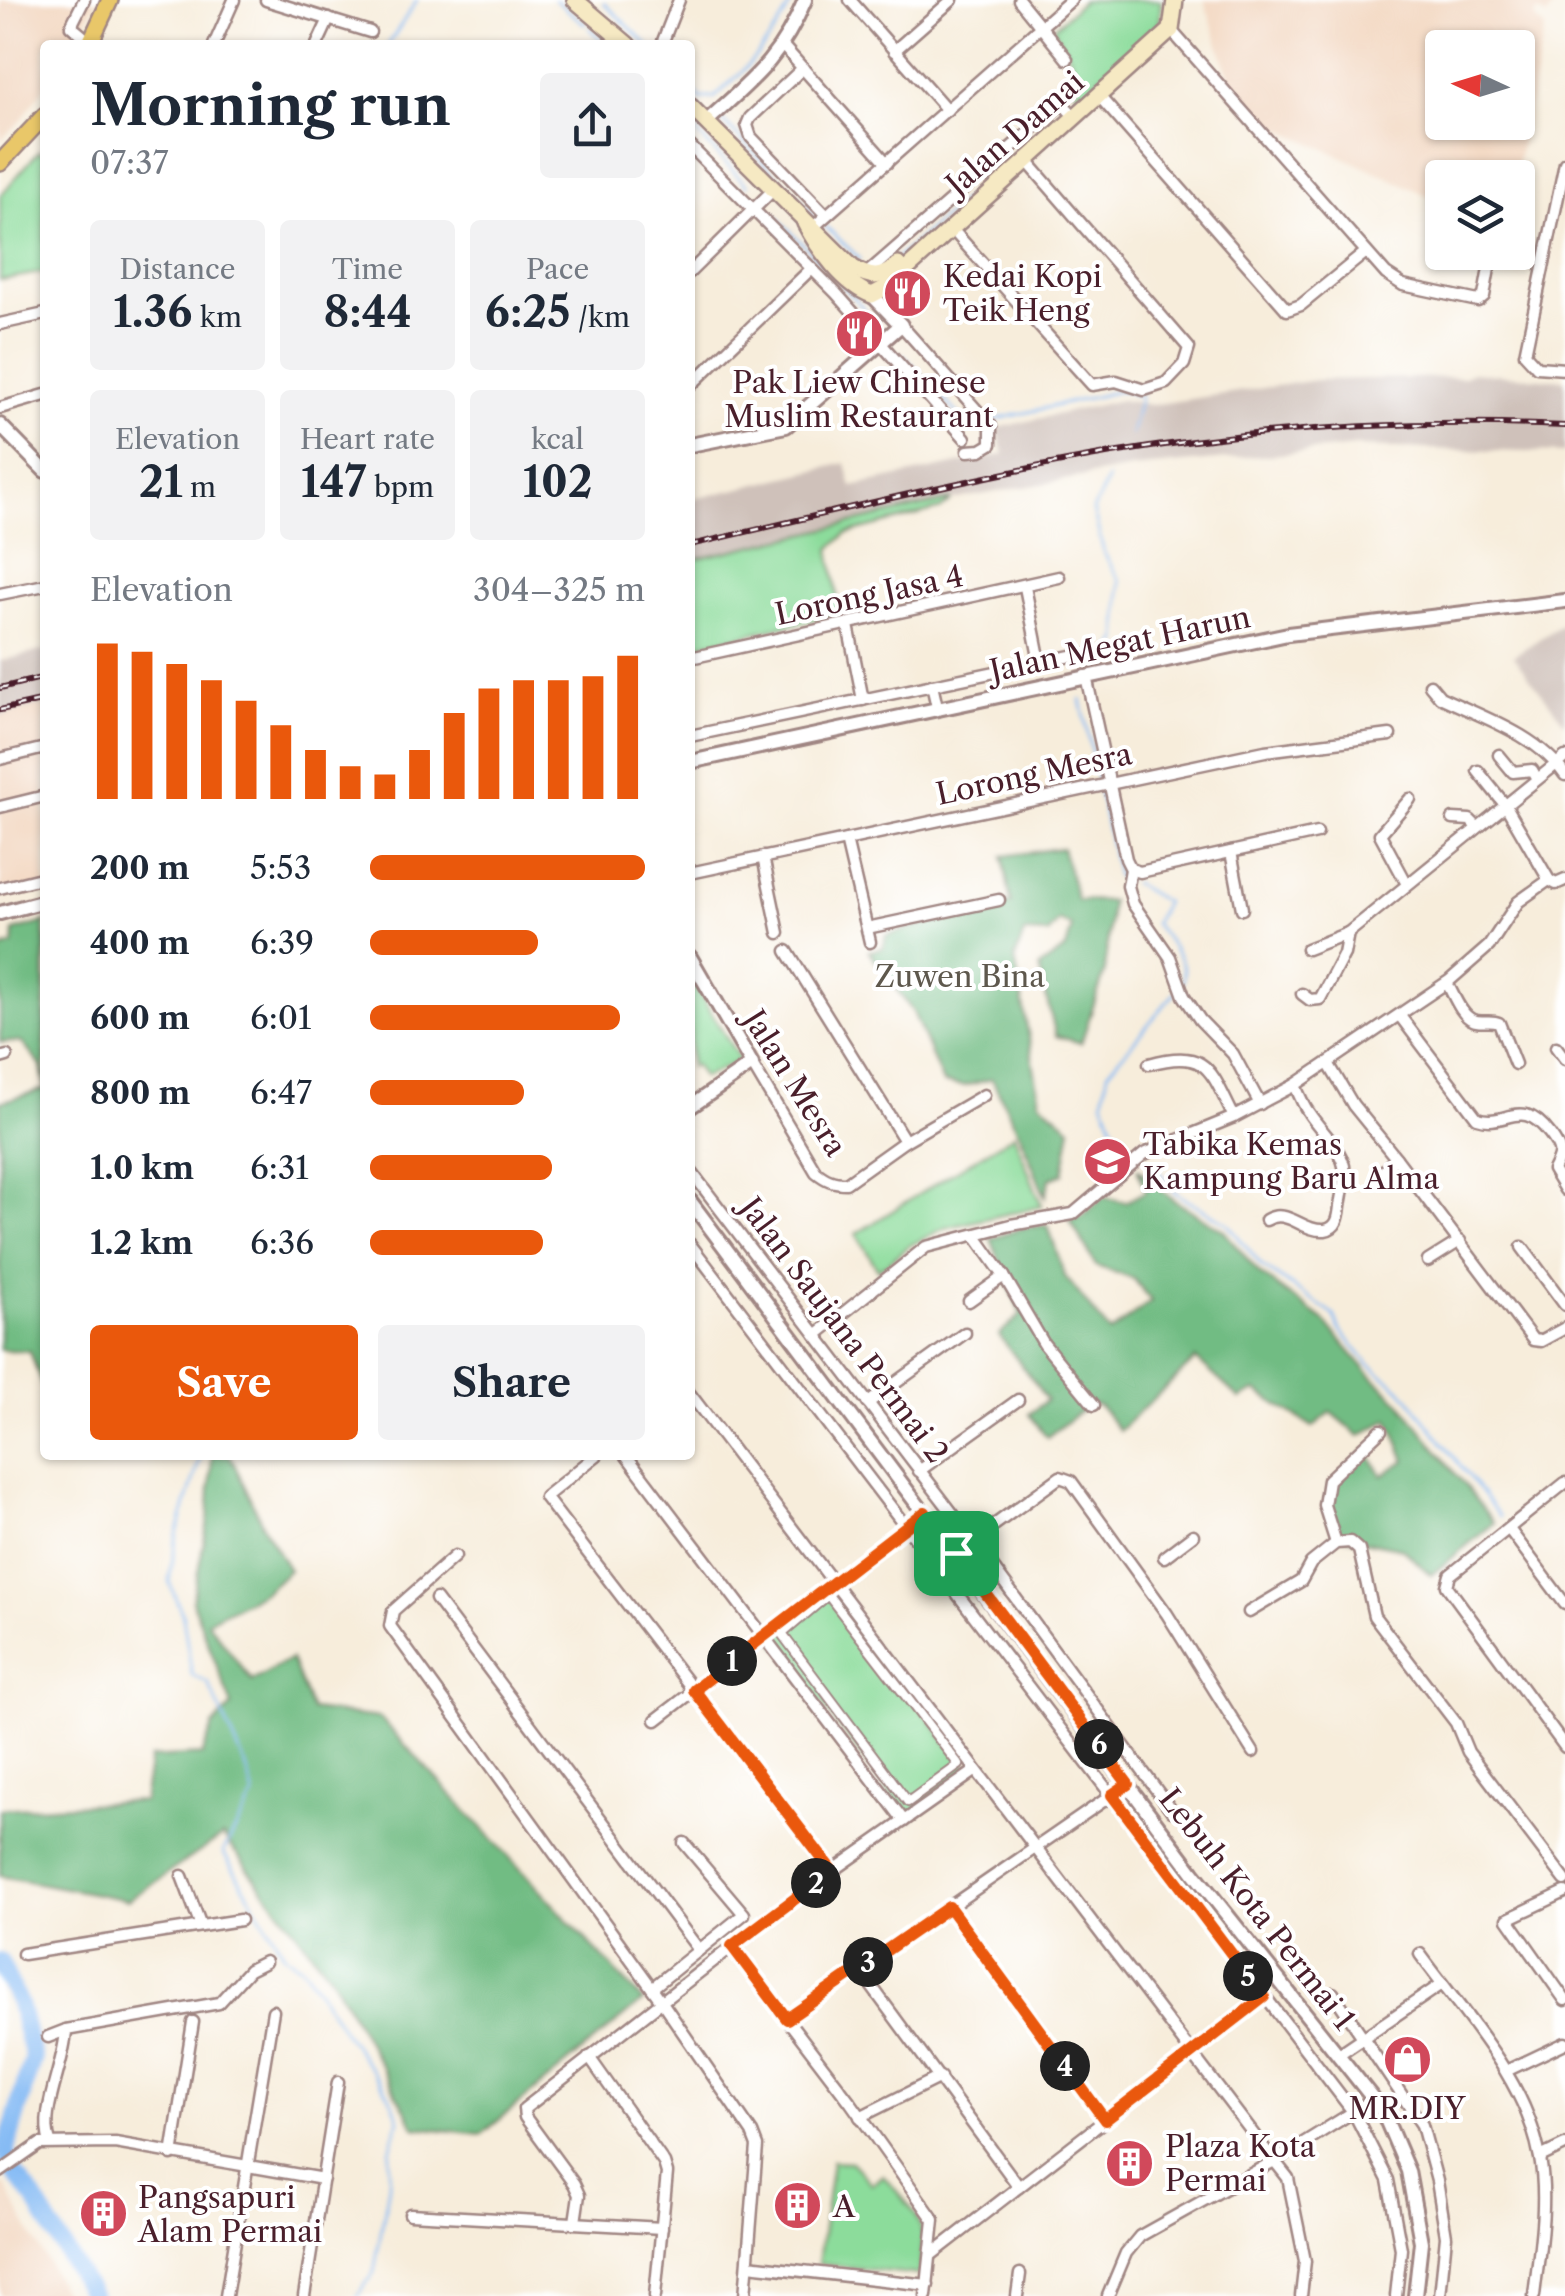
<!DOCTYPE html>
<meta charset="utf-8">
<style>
body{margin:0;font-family:"Libre Caslon Text",serif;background:#f2f2f3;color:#1f2937;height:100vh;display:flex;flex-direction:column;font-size:38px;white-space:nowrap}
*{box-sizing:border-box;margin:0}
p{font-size:32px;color:#747a83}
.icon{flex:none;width:55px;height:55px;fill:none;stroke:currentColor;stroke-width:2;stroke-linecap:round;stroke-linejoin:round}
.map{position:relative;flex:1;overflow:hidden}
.side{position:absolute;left:40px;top:40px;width:655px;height:1420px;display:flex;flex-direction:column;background:#fff;border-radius:10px;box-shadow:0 2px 8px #0004}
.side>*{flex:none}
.needle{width:65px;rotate:274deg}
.fabs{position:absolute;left:1425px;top:30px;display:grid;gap:20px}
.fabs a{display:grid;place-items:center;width:110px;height:110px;border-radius:10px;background:#fff;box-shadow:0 2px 8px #0004;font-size:50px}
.pin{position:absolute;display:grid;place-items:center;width:85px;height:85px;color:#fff;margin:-42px;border-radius:20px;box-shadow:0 5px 15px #0006}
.km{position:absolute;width:50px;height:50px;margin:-25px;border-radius:50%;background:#222;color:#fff;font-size:28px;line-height:50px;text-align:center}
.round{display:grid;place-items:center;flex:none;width:105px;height:105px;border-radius:10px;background:#f2f2f3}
.summary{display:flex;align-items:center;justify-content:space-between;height:170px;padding:0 50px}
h1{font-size:55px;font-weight:700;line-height:75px}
.metrics{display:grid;grid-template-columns:repeat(3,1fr);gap:15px;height:170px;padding:10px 50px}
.metrics div{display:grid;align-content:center;border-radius:10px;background:#f2f2f3;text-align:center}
.metrics b{font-size:42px;font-weight:700}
.metrics small{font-size:28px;font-weight:400}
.metrics p{font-size:28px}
.chart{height:280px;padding:20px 50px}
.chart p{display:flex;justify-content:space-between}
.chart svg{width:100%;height:180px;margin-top:10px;stroke:#ea580c;stroke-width:6}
.action{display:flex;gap:20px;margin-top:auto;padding:20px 50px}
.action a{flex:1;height:115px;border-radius:10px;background:#ea580c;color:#fff;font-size:40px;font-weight:700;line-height:115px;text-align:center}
.action a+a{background:#f2f2f3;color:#1f2937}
ul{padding:0 50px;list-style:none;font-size:32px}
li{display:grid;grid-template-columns:160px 120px 1fr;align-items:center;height:75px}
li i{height:25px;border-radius:12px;background:#ea580c}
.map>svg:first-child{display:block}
.built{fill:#f2d5be;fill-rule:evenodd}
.industrial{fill:#cfc1ba}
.green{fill:#8cdc9b;stroke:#6b7e63;stroke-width:2.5}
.forest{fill:#71bc83;stroke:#5e6e57;stroke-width:2.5}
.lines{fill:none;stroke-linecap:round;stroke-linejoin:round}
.stream{stroke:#86bbf4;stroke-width:2.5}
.river{stroke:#86bbf4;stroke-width:18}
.pedestrian-casing{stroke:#a08683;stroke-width:12}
.minor-casing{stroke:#a08683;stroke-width:15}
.tertiary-casing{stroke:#a08683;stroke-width:18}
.secondary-casing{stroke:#a08683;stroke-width:20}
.primary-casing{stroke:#a08683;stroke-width:20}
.pedestrian{stroke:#fff;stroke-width:8}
.minor{stroke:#fff;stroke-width:10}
.tertiary{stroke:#fff;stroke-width:12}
.secondary{stroke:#f6e9c3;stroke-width:15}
.primary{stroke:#e9c769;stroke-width:15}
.rail-casing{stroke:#4a1f2b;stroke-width:6}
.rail{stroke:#fff;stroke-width:2.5;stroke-dasharray:8;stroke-linecap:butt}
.route-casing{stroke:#fff;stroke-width:20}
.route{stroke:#ea580c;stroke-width:12}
.labels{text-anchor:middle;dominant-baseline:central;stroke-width:8;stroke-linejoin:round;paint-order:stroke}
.street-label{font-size:30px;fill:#4a1f2b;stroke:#fff}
.poi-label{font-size:30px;fill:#4a1f2b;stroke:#fff;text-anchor:start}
.park-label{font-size:30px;fill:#5e584d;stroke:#fff}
</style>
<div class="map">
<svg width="1565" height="2296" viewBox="0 0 1565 2296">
<rect width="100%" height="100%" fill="#fff"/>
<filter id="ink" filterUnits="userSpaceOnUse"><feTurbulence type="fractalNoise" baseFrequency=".01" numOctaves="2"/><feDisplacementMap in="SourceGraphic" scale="20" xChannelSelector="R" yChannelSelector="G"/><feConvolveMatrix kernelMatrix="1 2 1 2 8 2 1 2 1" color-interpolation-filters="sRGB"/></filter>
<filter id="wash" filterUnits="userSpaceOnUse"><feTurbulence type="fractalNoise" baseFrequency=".0048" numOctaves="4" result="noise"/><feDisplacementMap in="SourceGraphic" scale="40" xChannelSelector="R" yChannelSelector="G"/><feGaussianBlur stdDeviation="2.25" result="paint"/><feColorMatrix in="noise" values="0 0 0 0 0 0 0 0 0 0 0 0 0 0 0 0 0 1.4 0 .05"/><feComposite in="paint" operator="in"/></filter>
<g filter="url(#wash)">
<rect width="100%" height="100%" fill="#f7eddb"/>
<g class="built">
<polygon points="0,0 96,0 72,45 45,45 45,85 20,122 0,140"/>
<path d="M1204,0H1559L1546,17L1537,11L1535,20L1545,29L1514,177L1442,178V202L1270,124L1232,84ZM1442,48H1518V122H1442Z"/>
<polygon points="45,705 45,886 0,898 0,716"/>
<polygon points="0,2186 5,2186 66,2296 0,2296"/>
</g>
<g class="industrial">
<polygon points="1472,372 1565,380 1565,453 1356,447 1131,468 952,500 690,560 690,500 846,463 852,487 1004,454 997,428 1121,400 1151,405 1316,380 1463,377"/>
<polygon points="1565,622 1565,723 1513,656"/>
<polygon points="45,650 45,705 0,716 0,661"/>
</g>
<g class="green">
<polygon points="1083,0 1161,0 1160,23 1079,97 1075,93 1079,82 1071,59 1053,28"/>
<polygon points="39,151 45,156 45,272 0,280 0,196"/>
<polygon points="952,500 941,509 846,534 830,549 840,614 690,647 690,560"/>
<polygon points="690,986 696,988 740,1060 703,1078 694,1065 690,1067"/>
<polygon points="1014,1134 1042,1206 945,1228 909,1246 878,1270 856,1234"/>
<polygon points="831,1591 971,1773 910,1821 773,1639"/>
<path d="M832,2161L851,2162L872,2184L883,2175C918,2218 929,2217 919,2275L818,2264Z"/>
</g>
<g class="forest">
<polygon points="1062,848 1077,900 1111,901 1105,971 1081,1043 1056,1036 1039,968 1066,949 1072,926 1059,921 1048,934 1024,933 1015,959 1040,1101 1071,1127 1063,1174 1050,1179 1045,1197 1021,1137 992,1079 964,1086 943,1083 913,1012 869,951 883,948 886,935 1011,903 1003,856"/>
<polygon points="45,922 45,1394 30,1351 0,1350 0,1102 45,1089 41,1066 21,1042 0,1042 0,949 13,945 14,931"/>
<polygon points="1137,1168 1172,1199 1223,1230 1260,1274 1323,1320 1367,1371 1399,1401 1494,1523 1431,1575 1403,1549 1339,1536 1329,1504 1331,1484 1367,1450 1382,1475 1406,1460 1389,1419 1360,1436 1331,1412 1313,1427 1256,1391 1240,1399 1196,1359 1119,1431 1100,1406 1091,1403 1047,1437 1029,1414 1047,1400 999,1335 1021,1315 991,1239 1022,1228 1048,1225 1064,1275 1110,1333 1151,1301 1134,1279 1096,1266 1070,1220 1082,1216 1103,1197 1126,1202 1146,1191"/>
<polygon points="212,1455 230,1455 266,1532 289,1570 264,1592 207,1621 252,1681 291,1659 311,1710 380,1718 643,2001 482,2134 415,2127 331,1977 223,1836 128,1900 0,1876 0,1809 143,1801 150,1758 202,1755 213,1726 232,1706 192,1601 208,1522"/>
</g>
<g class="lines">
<g class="stream">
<polyline points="555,0 585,24"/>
<polyline points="604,3 648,45"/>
<polyline points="589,28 607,45"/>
<polyline points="388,45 417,0"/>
<polyline points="690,87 702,100"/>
<path d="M700,98H714C751,64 770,45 793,0"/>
<polyline points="719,117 815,215"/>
<polyline points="690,126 748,186"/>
<polyline points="774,214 825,267"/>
<polyline points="825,226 860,259"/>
<polyline points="897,258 1062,115"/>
<polyline points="841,284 876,322"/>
<polyline points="904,356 968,425 982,422"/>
<polyline points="994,420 1124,390 1140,397 1131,434"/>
<polyline points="1101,663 1118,641 1120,581 1104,553 1093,510 1108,479"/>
<polyline points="1081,700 1098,782"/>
<polyline points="1099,790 1117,876 1126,880"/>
<path d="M1133,883L1165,902L1154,923C1166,940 1189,960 1183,982"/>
<polyline points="1138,1153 1114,1129 1103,1100 1108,1072 1178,989"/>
<polyline points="1143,1159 1172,1184 1174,1192 1227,1223 1262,1266 1334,1315 1340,1330 1369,1364 1403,1391 1500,1517"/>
<polyline points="201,1455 177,1534 169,1581 183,1617 192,1675 208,1683 246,1766 254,1796 223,1852 285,1955 306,1971 346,2035 390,2096 399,2119 390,2150 389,2185 374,2272 358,2296"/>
</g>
<polyline class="river" points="0,1962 19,2004 33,2057 6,2151 12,2171 32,2195 92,2296"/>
</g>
</g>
<g filter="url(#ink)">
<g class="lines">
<defs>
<polygon id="pedestrian" points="828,1595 959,1765 908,1802 782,1634"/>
<g id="minor">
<polyline points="84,0 71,26 90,42"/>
<polyline points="266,0 370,32"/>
<polyline points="850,0 947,110"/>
<polyline points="1019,0 1067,59"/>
<polyline points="1171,30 1386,274 1403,285 1478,301 1484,296 1492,252"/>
<polyline points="663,41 679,0"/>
<polyline points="214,45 234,0"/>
<polyline points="317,45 329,19"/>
<polyline points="783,46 887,163"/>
<polyline points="894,51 952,0"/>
<polyline points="803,68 750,118 747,125 751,137 826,215"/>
<polyline points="1099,96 1287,310 1301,305 1366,252"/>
<polyline points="690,146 836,293 965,438"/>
<polyline points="1565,163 1525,354 1537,367 1565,369"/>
<polyline points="950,227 1092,385 1116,381 1144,390 1166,383 1184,364 1189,348 1026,160"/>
<polyline points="810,230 1071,0"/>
<polyline points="690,272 773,190"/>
<polyline points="865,275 1062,103 1075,117"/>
<polyline points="0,324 45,314"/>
<polyline points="901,325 991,426 991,444 981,450 968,451"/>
<polyline points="690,386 811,269"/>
<polyline points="0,408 45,395"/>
<polyline points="1025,587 1040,662"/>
<polyline points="0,594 45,585"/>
<polyline points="848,625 863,700"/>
<polyline points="690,658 1059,577"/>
<polyline points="1086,676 1126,859 1131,869 1128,886 1133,904 1170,957 1184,996 1200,1020 1233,1054 1260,1104"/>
<polyline points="932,685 937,707"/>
<path d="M1430,685L1440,697C1482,717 1538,735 1565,775"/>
<polyline points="690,736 1081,654"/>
<polyline points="1499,755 1513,772 1532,770 1537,779"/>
<polyline points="0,759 45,748"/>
<polyline points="1478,771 1506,806 1549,880 1556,884 1565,880"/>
<polyline points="0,807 45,796"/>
<polyline points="1453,819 1470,820 1477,827"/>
<polyline points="846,840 870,942"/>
<polyline points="1231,852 1242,909"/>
<polyline points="763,857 779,933"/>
<polyline points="1131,869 1140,872 1317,833"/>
<polyline points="690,873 1265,751 1390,735"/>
<polyline points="1407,884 1380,834 1410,799"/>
<polyline points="0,888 45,877"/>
<polyline points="867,928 999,900"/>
<polyline points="1307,949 1348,933"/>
<polyline points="787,951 905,1141"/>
<path d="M1447,983C1453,993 1461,1016 1473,1020C1481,1024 1490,1019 1499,1023L1515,1064"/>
<polyline points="1302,994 1310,1000 1320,999 1344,954 1348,933 1565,757"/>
<path d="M1400,1016L1477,1118C1507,1128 1521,1095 1550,1134C1562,1150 1562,1153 1553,1170L1565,1190"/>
<polyline points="1556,1047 1565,1059"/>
<polyline points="0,1058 7,1056"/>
<polyline points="1328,1063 1353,1105 1396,1158 1381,1174"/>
<path d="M752,1064L816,1172C826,1180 833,1183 846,1183L905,1141L984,1095"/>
<path d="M1149,1064C1208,1048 1210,1070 1234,1117"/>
<polyline points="1396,1158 1533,1340 1541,1341 1565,1328"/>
<polyline points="690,1170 973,1540 1172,1811"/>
<path d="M1266,1220C1287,1207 1302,1232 1325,1230C1338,1228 1339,1216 1340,1206C1342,1193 1346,1178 1344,1166C1340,1147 1319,1129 1309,1113C1303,1105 1299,1095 1295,1085"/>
<polyline points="690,1244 1354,2113 1388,2180 1401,2249 1396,2296"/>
<polyline points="1522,1247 1565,1305"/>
<polyline points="1428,1261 1460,1241"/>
<polyline points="1004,1276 1044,1344 1094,1405"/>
<polyline points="969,1301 1004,1276 975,1235"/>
<polyline points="816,1335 926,1247 1011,1225 1073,1214 1144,1154 1234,1117 1295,1085 1449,981 1489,946 1518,902 1549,880"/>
<polyline points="690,1394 1261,2144 1288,2178 1305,2261 1301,2296"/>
<polyline points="868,1403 965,1333"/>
<polyline points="597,1455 545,1497 832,1871"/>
<polyline points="626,1455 904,1821"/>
<polyline points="919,1471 1018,1400"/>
<polyline points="1565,1483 1450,1575 1447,1586 1565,1747"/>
<polyline points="1509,1529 1565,1604"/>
<polyline points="1336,1543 1324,1505 1328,1480 1381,1430"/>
<polyline points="956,1553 1060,1477 1071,1481 1167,1614 1253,1752"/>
<polyline points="455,1556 393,1611 390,1626 662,2002 752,2133 757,2146 745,2296"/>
<polyline points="1164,1557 1193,1535"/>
<polyline points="436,1599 699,1950"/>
<polyline points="1249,1612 1301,1581 1311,1563 1336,1543 1350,1542 1359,1550 1374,1616 1456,1723 1468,1752 1565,1880"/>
<polyline points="656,1720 925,1512"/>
<polyline points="182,1876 201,1926"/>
<polyline points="1565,1892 1508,1919 1565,2000"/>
<polyline points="949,1907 1105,2120"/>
<polyline points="732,1947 851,2103 934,2220 926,2296"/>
<polyline points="23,1954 240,1920"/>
<path d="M1420,1954C1465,2016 1526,2079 1540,2158C1548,2203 1539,2251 1534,2296"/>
<polyline points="859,1969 1019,2187"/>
<polyline points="652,1988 744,1914 684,1843"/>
<polyline points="1333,1993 1422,2125 1437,2181 1446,2236 1440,2296"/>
<polyline points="787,2019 1128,1784"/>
<polyline points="48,2037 66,2030 219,2003 249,1970 265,1962"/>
<polyline points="1339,2054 1442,1984"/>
<polyline points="589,2057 664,2163 667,2173 655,2296"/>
<polyline points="1506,2071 1565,2043"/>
<polyline points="860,2117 940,2077"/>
<path d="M50,2142C39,2112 64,2067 66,2030"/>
<polyline points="172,2155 193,2022"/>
<polyline points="1540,2157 1565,2145"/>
<polyline points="0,2172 40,2144 115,2143 323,2179"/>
<polyline points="410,2214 662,2228"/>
<polyline points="575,2222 579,2195 574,2184 525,2117 524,2109 793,1899 975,1771"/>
<polyline points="931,2255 1264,1997"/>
<polyline points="748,2265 928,2285"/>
<polyline points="226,2296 273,2011"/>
<polyline points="304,2296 338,2082"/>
<polyline points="1017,2296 1020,2274"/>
<polyline points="1108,2296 1126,2253 1140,2236 1276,2160 1374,2099"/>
</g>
<g id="tertiary">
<path d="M706,122C752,80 780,60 805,0"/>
<polyline points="0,425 45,471"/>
<polyline points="690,445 786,426 901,325 872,295"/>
<polyline points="690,762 1288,634 1565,601"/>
<polyline points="0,913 45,901"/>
<polyline points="690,957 752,1064 690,1107"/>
<polyline points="690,1201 1193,1872 1382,2110 1408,2171 1421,2242 1415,2296"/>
</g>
<g id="secondary">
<polyline points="575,0 628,45"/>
<path d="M690,106L853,268C872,279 881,279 898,265"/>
<path d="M805,223C818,248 844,285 872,295L887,287L1171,30L1175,0"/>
</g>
<g id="primary">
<polyline points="89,45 110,0"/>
<polyline points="0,163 45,115"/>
</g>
</defs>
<use href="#pedestrian" class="pedestrian-casing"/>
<use href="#minor" class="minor-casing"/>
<use href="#tertiary" class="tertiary-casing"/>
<use href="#secondary" class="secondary-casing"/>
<use href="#primary" class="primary-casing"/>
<use href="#pedestrian" class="pedestrian"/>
<use href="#minor" class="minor"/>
<use href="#tertiary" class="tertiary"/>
<use href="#secondary" class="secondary"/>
<use href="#primary" class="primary"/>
<defs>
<g id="rail">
<path d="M690,545C830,513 970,477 1112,453C1261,428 1414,419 1565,426"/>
<polyline points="0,688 45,677"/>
<polyline points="0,710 45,700"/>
</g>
</defs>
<use href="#rail" class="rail-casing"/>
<use href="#rail" class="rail"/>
</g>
</g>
<g class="lines" filter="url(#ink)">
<defs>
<polygon id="route" points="925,1512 1128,1784 1112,1795 1264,1997 1105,2120 949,1907 787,2019 732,1946 832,1871 694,1690"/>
</defs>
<use href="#route" class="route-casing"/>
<use href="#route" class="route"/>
</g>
<defs>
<symbol id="restaurant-disc" viewBox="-11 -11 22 22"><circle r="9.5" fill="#d1495b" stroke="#fff"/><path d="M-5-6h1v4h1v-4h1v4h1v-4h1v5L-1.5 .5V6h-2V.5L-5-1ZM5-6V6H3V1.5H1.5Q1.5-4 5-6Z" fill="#fff"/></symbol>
<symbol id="school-disc" viewBox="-11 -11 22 22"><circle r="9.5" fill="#d1495b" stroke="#fff"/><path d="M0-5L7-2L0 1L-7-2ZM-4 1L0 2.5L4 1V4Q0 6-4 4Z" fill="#fff"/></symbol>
<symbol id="shop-disc" viewBox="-11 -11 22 22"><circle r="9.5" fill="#d1495b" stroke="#fff"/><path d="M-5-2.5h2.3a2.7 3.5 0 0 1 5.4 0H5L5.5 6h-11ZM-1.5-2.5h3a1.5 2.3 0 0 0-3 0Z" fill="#fff"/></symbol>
<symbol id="building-disc" viewBox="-11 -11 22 22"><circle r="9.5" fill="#d1495b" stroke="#fff"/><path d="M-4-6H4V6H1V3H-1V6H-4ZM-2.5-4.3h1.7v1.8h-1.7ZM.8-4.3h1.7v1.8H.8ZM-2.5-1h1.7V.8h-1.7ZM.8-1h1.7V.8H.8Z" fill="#fff"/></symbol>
</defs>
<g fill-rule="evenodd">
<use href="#restaurant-disc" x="880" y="266" width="55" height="55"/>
<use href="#restaurant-disc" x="832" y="306" width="55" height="55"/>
<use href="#school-disc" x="1080" y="1134" width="55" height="55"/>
<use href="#shop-disc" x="1380" y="2032" width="55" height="55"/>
<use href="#building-disc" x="1102" y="2136" width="55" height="55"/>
<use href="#building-disc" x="770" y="2178" width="55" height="55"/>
<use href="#building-disc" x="76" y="2186" width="55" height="55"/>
</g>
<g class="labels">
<g class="street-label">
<text transform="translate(1015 133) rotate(-41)">Jalan Damai</text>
<text transform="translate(869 595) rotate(-12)">Lorong Jasa 4</text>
<text transform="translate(1120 644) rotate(-12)">Jalan Megat Harun</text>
<text transform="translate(1034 774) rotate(-12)">Lorong Mesra</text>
<text transform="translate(795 1083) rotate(58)">Jalan Mesra</text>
<text transform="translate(844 1330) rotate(53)">Jalan Saujana Permai 2</text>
<text transform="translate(1257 1909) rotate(52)">Lebuh Kota Permai 1</text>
</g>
<g class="poi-label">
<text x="943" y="276">Kedai Kopi<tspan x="943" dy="34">Teik Heng</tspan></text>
<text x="859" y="382" text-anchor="middle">Pak Liew Chinese<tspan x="859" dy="34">Muslim Restaurant</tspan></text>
<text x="1143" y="1144">Tabika Kemas<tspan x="1143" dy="34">Kampung Baru Alma</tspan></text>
<text x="1407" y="2108" text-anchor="middle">MR.DIY</text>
<text x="1165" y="2146">Plaza Kota<tspan x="1165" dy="34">Permai</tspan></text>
<text x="138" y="2197">Pangsapuri<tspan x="138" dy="34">Alam Permai</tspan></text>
<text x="833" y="2206">A</text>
</g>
<g class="park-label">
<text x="960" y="976">Zuwen Bina</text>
</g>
</g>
</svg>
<div class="fabs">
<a><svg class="needle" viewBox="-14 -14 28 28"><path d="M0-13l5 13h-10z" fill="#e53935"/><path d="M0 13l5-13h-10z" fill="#747a83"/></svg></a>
<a><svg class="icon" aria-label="layers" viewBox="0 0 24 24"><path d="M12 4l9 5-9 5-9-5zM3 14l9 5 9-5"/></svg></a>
</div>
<div class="pin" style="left:956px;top:1553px;background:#1e9e55"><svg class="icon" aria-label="arrive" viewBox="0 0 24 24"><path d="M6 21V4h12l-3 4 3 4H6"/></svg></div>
<b class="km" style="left:732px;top:1661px">1</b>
<b class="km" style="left:816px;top:1883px">2</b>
<b class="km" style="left:868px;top:1962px">3</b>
<b class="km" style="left:1065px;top:2066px">4</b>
<b class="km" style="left:1248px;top:1976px">5</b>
<b class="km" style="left:1099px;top:1744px">6</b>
<section class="side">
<div class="summary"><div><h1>Morning run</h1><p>07:37</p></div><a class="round"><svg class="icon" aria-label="share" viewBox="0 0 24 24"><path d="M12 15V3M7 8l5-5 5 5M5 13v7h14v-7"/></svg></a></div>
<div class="metrics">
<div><p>Distance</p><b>1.36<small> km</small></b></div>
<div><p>Time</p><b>8:44</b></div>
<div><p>Pace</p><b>6:25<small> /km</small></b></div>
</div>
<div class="metrics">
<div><p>Elevation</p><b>21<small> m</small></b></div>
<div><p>Heart rate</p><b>147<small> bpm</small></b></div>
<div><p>kcal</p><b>102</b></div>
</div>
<div class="chart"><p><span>Elevation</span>304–325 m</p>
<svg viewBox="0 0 160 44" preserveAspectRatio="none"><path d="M5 44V6M15 44V8M25 44V11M35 44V15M45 44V20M55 44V26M65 44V32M75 44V36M85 44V38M95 44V32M105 44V23M115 44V17M125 44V15M135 44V15M145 44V14M155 44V9"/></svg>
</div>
<ul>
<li><b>200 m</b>5:53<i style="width:100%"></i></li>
<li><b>400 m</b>6:39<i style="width:61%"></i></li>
<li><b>600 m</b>6:01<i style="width:91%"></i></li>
<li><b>800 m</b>6:47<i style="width:56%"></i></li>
<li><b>1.0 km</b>6:31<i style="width:66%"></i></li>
<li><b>1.2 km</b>6:36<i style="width:63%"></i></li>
</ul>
<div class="action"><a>Save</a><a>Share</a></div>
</section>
</div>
